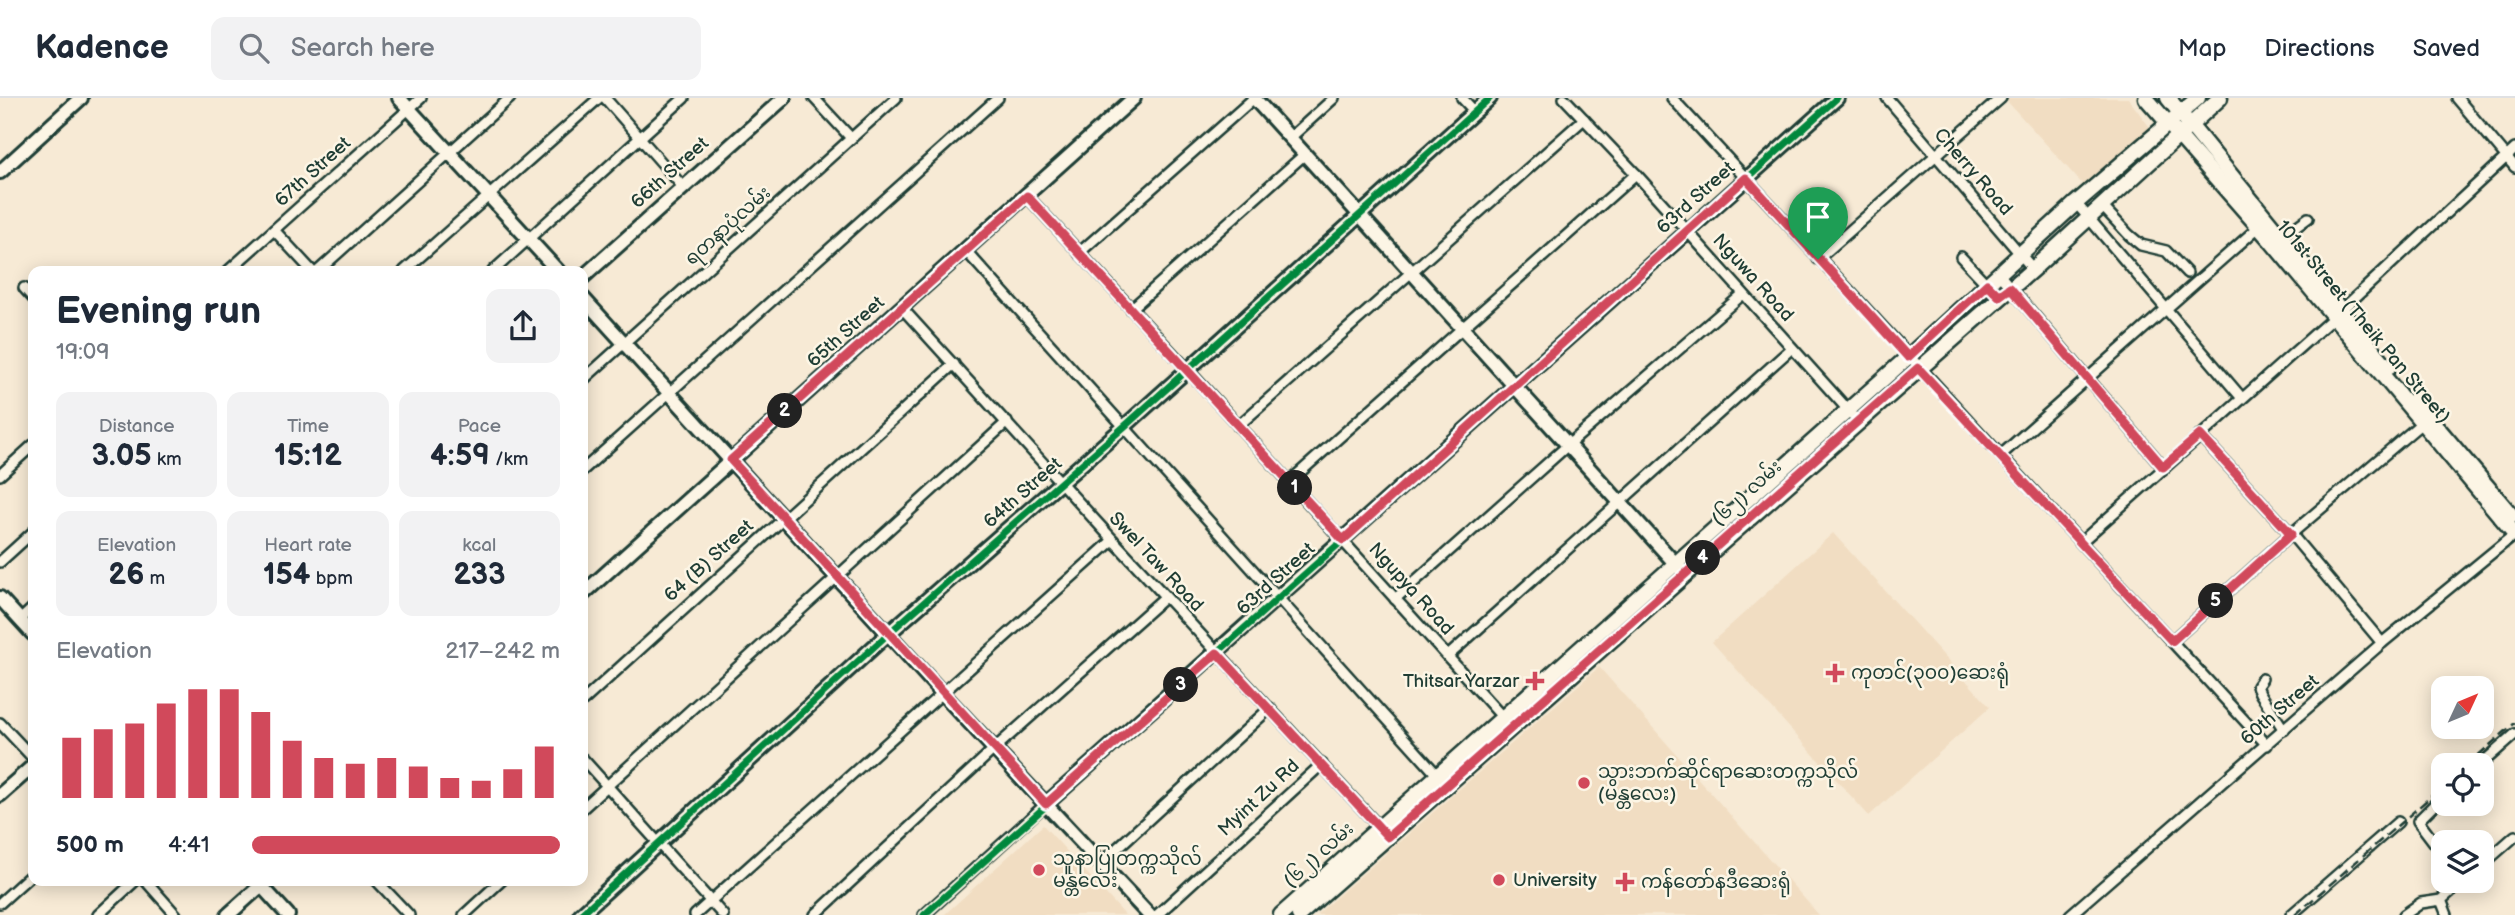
<!DOCTYPE html>
<meta charset="utf-8">
<style>
body{margin:0;font-family:"Balsamiq Sans","Noto Sans Myanmar",sans-serif;background:#f2f2f3;color:#1f2937;height:100vh;display:flex;flex-direction:column;font-size:26px;white-space:nowrap}
*{box-sizing:border-box;margin:0}
p{font-size:23px;color:#747a83}
.icon{flex:none;width:38px;height:38px;fill:none;stroke:currentColor;stroke-width:2;stroke-linecap:round;stroke-linejoin:round}
.map{position:relative;flex:1;overflow:hidden}
.side{position:absolute;left:28px;top:168px;width:560px;height:620px;display:flex;flex-direction:column;background:#fff;border-radius:14px;box-shadow:0 4px 18px #0003}
.side>*{flex:none}
.needle{width:46px;rotate:46deg}
.buttons{position:absolute;left:2431px;top:578px;display:grid;gap:14px}
.buttons a{display:grid;place-items:center;width:63px;height:63px;border-radius:14px;background:#fff;box-shadow:0 4px 18px #0003;font-size:35px}
.pin{position:absolute;display:grid;place-items:center;width:60px;height:60px;color:#fff;margin:-72px -30px;border-radius:50% 50% 50% 0;rotate:-45deg;box-shadow:0 0 7px #0007}
.pin .icon{rotate:45deg}
.km{position:absolute;width:35px;height:35px;margin:-18px;border-radius:50%;background:#222;color:#fff;font-size:19px;line-height:35px;text-align:center}
.round{display:grid;place-items:center;flex:none;width:74px;height:74px;border-radius:14px;background:#f2f2f3}
.overview{display:flex;align-items:center;justify-content:space-between;height:119px;padding:0 28px}
h1{font-size:38px;font-weight:600;line-height:52px}
.stats{display:grid;grid-template-columns:repeat(3,1fr);gap:10px;height:119px;padding:7px 28px}
.stats div{display:grid;align-content:center;border-radius:14px;background:#f2f2f3;text-align:center}
.stats b{font-size:30px;font-weight:600}
.stats small{font-size:19px;font-weight:400}
.stats p{font-size:19px}
.chart{height:196px;padding:14px 28px}
.chart p{display:flex;justify-content:space-between}
.chart svg{width:100%;height:126px;margin-top:7px;stroke:#d1495b;stroke-width:6}
ul{padding:0 28px;list-style:none;font-size:23px}
li{display:grid;grid-template-columns:112px 84px 1fr;align-items:center;height:52px}
li i{height:18px;border-radius:9px;background:#d1495b}
header{display:flex;align-items:center;gap:42px;box-sizing:border-box;height:98px;padding:0 35px;background:#fff;border-bottom:2px solid #e0e1e3}
header strong{font-size:33px}
nav{display:flex;gap:38px;margin-inline-start:auto;font-size:24px}
.search{width:490px;height:63px;background:#f2f2f3;display:flex;align-items:center;gap:18px;box-sizing:border-box;padding:0 24px;border-radius:14px;color:#747a83;font-size:26px}
.map>svg:first-child{display:block}
.built{fill:#f1ddc2}
.lines{fill:none;stroke-linecap:round;stroke-linejoin:round}
.street-casing{stroke:#1f3d34;stroke-width:14}
.secondary-casing{stroke:#1f3d34;stroke-width:18}
.primary-casing{stroke:#1f3d34;stroke-width:19}
.street{stroke:#fcf5e5;stroke-width:9}
.secondary{stroke:#fcf5e5;stroke-width:12}
.primary{stroke:#fcf5e5;stroke-width:14}
.rail{stroke:#1f3d34;stroke-width:2.5;stroke-dasharray:10 5;stroke-linecap:butt}
.cycleway-casing{stroke:#fcf5e5;stroke-width:11}
.cycleway{stroke:#00873e;stroke-width:7}
.route-casing{stroke:#fff;stroke-width:14}
.route{stroke:#d1495b;stroke-width:9}
.poi-dot{fill:#d1495b;stroke:#fcf5e5;stroke-width:2.5}
.labels{text-anchor:middle;dominant-baseline:central;stroke-width:5;stroke-linejoin:round;paint-order:stroke}
.street-label{font-size:19px;fill:#1f3d34;stroke:#fcf5e5}
.poi-label{font-size:19px;fill:#1f3d34;stroke:#fcf5e5;text-anchor:start}
</style>
<header>
<strong>Kadence</strong>
<div class="search"><svg class="icon" aria-label="search" viewBox="0 0 24 24"><circle cx="10" cy="10" r="6"/><path d="M15 15l6 6"/></svg>Search here</div>
<nav><a>Map</a><a>Directions</a><a>Saved</a></nav>
</header>
<div class="map">
<svg width="2515" height="817" viewBox="0 0 2515 817">
<rect width="100%" height="100%" fill="#f7ead5"/>
<filter id="ink" filterUnits="userSpaceOnUse"><feTurbulence type="fractalNoise" baseFrequency=".0143" numOctaves="2"/><feDisplacementMap in="SourceGraphic" scale="14" xChannelSelector="R" yChannelSelector="G"/><feConvolveMatrix kernelMatrix="1 2 1 2 8 2 1 2 1" color-interpolation-filters="sRGB"/></filter>
<g filter="url(#ink)">
<g class="built">
<polygon points="2007,0 2128,0 2151,31 2085,89 2006,2"/>
<polygon points="1833,435 1990,609 1869,718 1712,544"/>
<polygon points="1599,569 1819,817 1316,817 1333,802"/>
<polygon points="1043,727 1125,817 944,817"/>
</g>
<g class="lines">
<defs>
<g id="street">
<polyline points="605,0 683,89"/>
<polyline points="814,0 851,40"/>
<polyline points="1462,0 1475,14"/>
<polyline points="1564,0 1636,76 1858,323"/>
<polyline points="1672,0 2267,647"/>
<polyline points="1887,0 2033,171"/>
<polyline points="2457,0 2515,69"/>
<polyline points="1290,40 1334,0"/>
<polyline points="1027,98 1188,272 1506,623"/>
<polyline points="2076,105 2241,299"/>
<polyline points="2102,108 2129,137 2141,147 2166,153 2187,175"/>
<polyline points="274,132 312,173"/>
<polyline points="2281,140 2308,120"/>
<polyline points="966,153 1440,680"/>
<polyline points="1079,155 1254,0"/>
<polyline points="1961,159 1999,199"/>
<polyline points="1818,161 2001,0"/>
<polyline points="228,173 421,0"/>
<polyline points="318,173 510,0"/>
<polyline points="404,173 599,0"/>
<polyline points="493,173 684,0"/>
<polyline points="1998,175 2163,369"/>
<polyline points="24,190 33,200"/>
<polyline points="902,210 1113,442 1382,732"/>
<polyline points="1131,211 1305,56"/>
<polyline points="583,282 896,0"/>
<polyline points="1238,328 1584,21"/>
<polyline points="2200,337 2291,436 2382,545"/>
<polyline points="2001,357 2262,126"/>
<polyline points="583,372 998,0"/>
<polyline points="0,377 33,347"/>
<polyline points="1289,384 1636,76"/>
<polyline points="2081,444 2334,219 2515,51"/>
<polyline points="0,464 33,434"/>
<polyline points="1395,501 1567,348 1743,196"/>
<polyline points="20,522 33,510"/>
<polyline points="2172,543 2291,436 2424,323"/>
<polyline points="1448,558 1792,250"/>
<polyline points="2262,581 2257,588 2260,595 2284,632"/>
<polyline points="583,603 954,266"/>
<polyline points="0,625 33,660"/>
<polyline points="583,661 723,817"/>
<polyline points="2480,667 2515,636"/>
<polyline points="2443,698 2418,723 2443,756"/>
<polyline points="583,710 1007,324"/>
<polyline points="1101,765 1270,610"/>
<polyline points="2482,767 2515,738"/>
<polyline points="145,782 176,817"/>
<polyline points="376,782 409,817"/>
<polyline points="2441,802 2464,782"/>
<polyline points="0,805 33,775"/>
<polyline points="98,817 136,782"/>
<polyline points="464,817 502,782"/>
<polyline points="695,817 1113,442"/>
<polyline points="815,817 994,651 1165,499"/>
<polyline points="924,817 1046,706"/>
<polyline points="1157,817 1322,666"/>
<polyline points="2070,817 2382,545 2515,436"/>
<polyline points="2291,817 2398,724"/>
<polyline points="2404,817 2421,805 2441,802 2447,817"/>
</g>
<g id="secondary">
<polyline points="399,0 558,173"/>
<polyline points="1254,0 1682,473"/>
<polyline points="0,74 81,0"/>
<polyline points="583,179 784,0"/>
<polyline points="583,200 943,596 1149,817"/>
<polyline points="583,496 1134,0"/>
<polyline points="0,500 33,536"/>
<polyline points="0,697 33,668"/>
<polyline points="1046,706 1837,0"/>
<polyline points="257,783 288,817"/>
<polyline points="228,817 267,782"/>
<polyline points="580,817 889,535 1125,328 1490,0"/>
</g>
<g id="primary">
<polyline points="2146,0 2272,144 2515,436"/>
<polyline points="2168,0 2388,270"/>
<polyline points="2414,302 2512,418"/>
<polyline points="1281,817 1908,259 2076,105 2198,0"/>
<polyline points="1299,817 2033,171 2220,0"/>
</g>
</defs>
<use href="#street" class="street-casing"/>
<use href="#secondary" class="secondary-casing"/>
<use href="#primary" class="primary-casing"/>
<use href="#street" class="street"/>
<use href="#secondary" class="secondary"/>
<use href="#primary" class="primary"/>
<g class="rail">
<polyline points="2467,667 2515,625"/>
<polyline points="2295,817 2443,688"/>
</g>
<defs>
<g id="cycleway">
<polyline points="580,817 889,535 1125,328 1490,0"/>
<polyline points="924,817 1837,0"/>
</g>
</defs>
<use href="#cycleway" class="cycleway-casing"/>
<use href="#cycleway" class="cycleway"/>
</g>
</g>
<g class="lines" filter="url(#ink)">
<defs>
<polygon id="route" points="1746,80 1908,259 1987,186 1999,198 2010,190 2163,369 2200,337 2291,436 2172,543 1918,270 1388,739 1217,555 1046,706 731,362 1027,98 1343,442"/>
</defs>
<use href="#route" class="route-casing"/>
<use href="#route" class="route"/>
</g>
<g class="poi-dot">
<path d="M1831.5 564.5h7v7h7v7h-7v7h-7v-7h-7v-7h7z"/>
<path d="M1531.5 572.5h7v7h7v7h-7v7h-7v-7h-7v-7h7z"/>
<circle cx="1584" cy="685" r="7"/>
<circle cx="1039" cy="772" r="7"/>
<circle cx="1499" cy="782" r="7"/>
<path d="M1621.5 773.5h7v7h7v7h-7v7h-7v-7h-7v-7h7z"/>
</g>
<g class="labels">
<g class="street-label">
<text transform="translate(313 74) rotate(-42)">67th Street</text>
<text transform="translate(1973 74) rotate(49)">Cherry Road</text>
<text transform="translate(670 75) rotate(-42)">66th Street</text>
<text transform="translate(1696 100) rotate(-42)">63rd Street</text>
<text transform="translate(728 128) rotate(-42)">ရတနာပုံလမ်း</text>
<text transform="translate(1753 180) rotate(48)">Nguwa Road</text>
<text transform="translate(2363 224) rotate(50)">101st Street (Theik Pan Street)</text>
<text transform="translate(846 234) rotate(-42)">65th Street</text>
<text transform="translate(1023 395) rotate(-41)">64th Street</text>
<text transform="translate(1747 395) rotate(-42)">(၆၂) လမ်း</text>
<text transform="translate(709 463) rotate(-42)">64 (B) Street</text>
<text transform="translate(1156 464) rotate(47)">Swel Taw Road</text>
<text transform="translate(1276 481) rotate(-42)">63rd Street</text>
<text transform="translate(1411 491) rotate(48)">Ngupya Road</text>
<text transform="translate(2280 612) rotate(-41)">60th Street</text>
<text transform="translate(1259 700) rotate(-43)">Myint Zu Rd</text>
<text transform="translate(1319 757) rotate(-42)">(၆၂) လမ်း</text>
</g>
<g class="poi-label">
<text x="1851" y="575">ကုတင်(၃၀၀)ဆေးရုံ</text>
<text x="1519" y="583" text-anchor="end">Thitsar Yarzar</text>
<text x="1598" y="674">သွားဘက်ဆိုင်ရာဆေးတက္ကသိုလ်<tspan x="1598" dy="22">(မန္တလေး)</tspan></text>
<text x="1053" y="761">သူနာပြုတက္ကသိုလ်<tspan x="1053" dy="22">မန္တလေး</tspan></text>
<text x="1513" y="782">University</text>
<text x="1641" y="784">ကန်တော်နဒီဆေးရုံ</text>
</g>
</g>
</svg>
<div class="buttons">
<a><svg class="needle" viewBox="-14 -14 28 28"><path d="M0-13l5 13h-10z" fill="#e53935"/><path d="M0 13l5-13h-10z" fill="#747a83"/></svg></a>
<a><svg class="icon" aria-label="locate" viewBox="0 0 24 24"><circle cx="12" cy="12" r="6"/><path d="M12 2v4M12 18v4M2 12h4M18 12h4"/></svg></a>
<a><svg class="icon" aria-label="layers" viewBox="0 0 24 24"><path d="M12 4l9 5-9 5-9-5zM3 14l9 5 9-5"/></svg></a>
</div>
<div class="pin" style="left:1818px;top:161px;background:#1e9e55"><svg class="icon" aria-label="arrive" viewBox="0 0 24 24"><path d="M6 21V4h12l-3 4 3 4H6"/></svg></div>
<b class="km" style="left:1295px;top:390px">1</b>
<b class="km" style="left:785px;top:313px">2</b>
<b class="km" style="left:1181px;top:587px">3</b>
<b class="km" style="left:1703px;top:460px">4</b>
<b class="km" style="left:2216px;top:503px">5</b>
<section class="side">
<div class="overview"><div><h1>Evening run</h1><p>19:09</p></div><a class="round"><svg class="icon" aria-label="share" viewBox="0 0 24 24"><path d="M12 15V3M7 8l5-5 5 5M5 13v7h14v-7"/></svg></a></div>
<div class="stats">
<div><p>Distance</p><b>3.05<small> km</small></b></div>
<div><p>Time</p><b>15:12</b></div>
<div><p>Pace</p><b>4:59<small> /km</small></b></div>
</div>
<div class="stats">
<div><p>Elevation</p><b>26<small> m</small></b></div>
<div><p>Heart rate</p><b>154<small> bpm</small></b></div>
<div><p>kcal</p><b>233</b></div>
</div>
<div class="chart"><p><span>Elevation</span>217–242 m</p>
<svg viewBox="0 0 160 44" preserveAspectRatio="none"><path d="M5 44V23M15 44V20M25 44V18M35 44V11M45 44V6M55 44V6M65 44V14M75 44V24M85 44V30M95 44V32M105 44V30M115 44V33M125 44V37M135 44V38M145 44V34M155 44V26"/></svg>
</div>
<ul>
<li><b>500 m</b>4:41<i style="width:100%"></i></li>
</ul>
</section>
</div>
